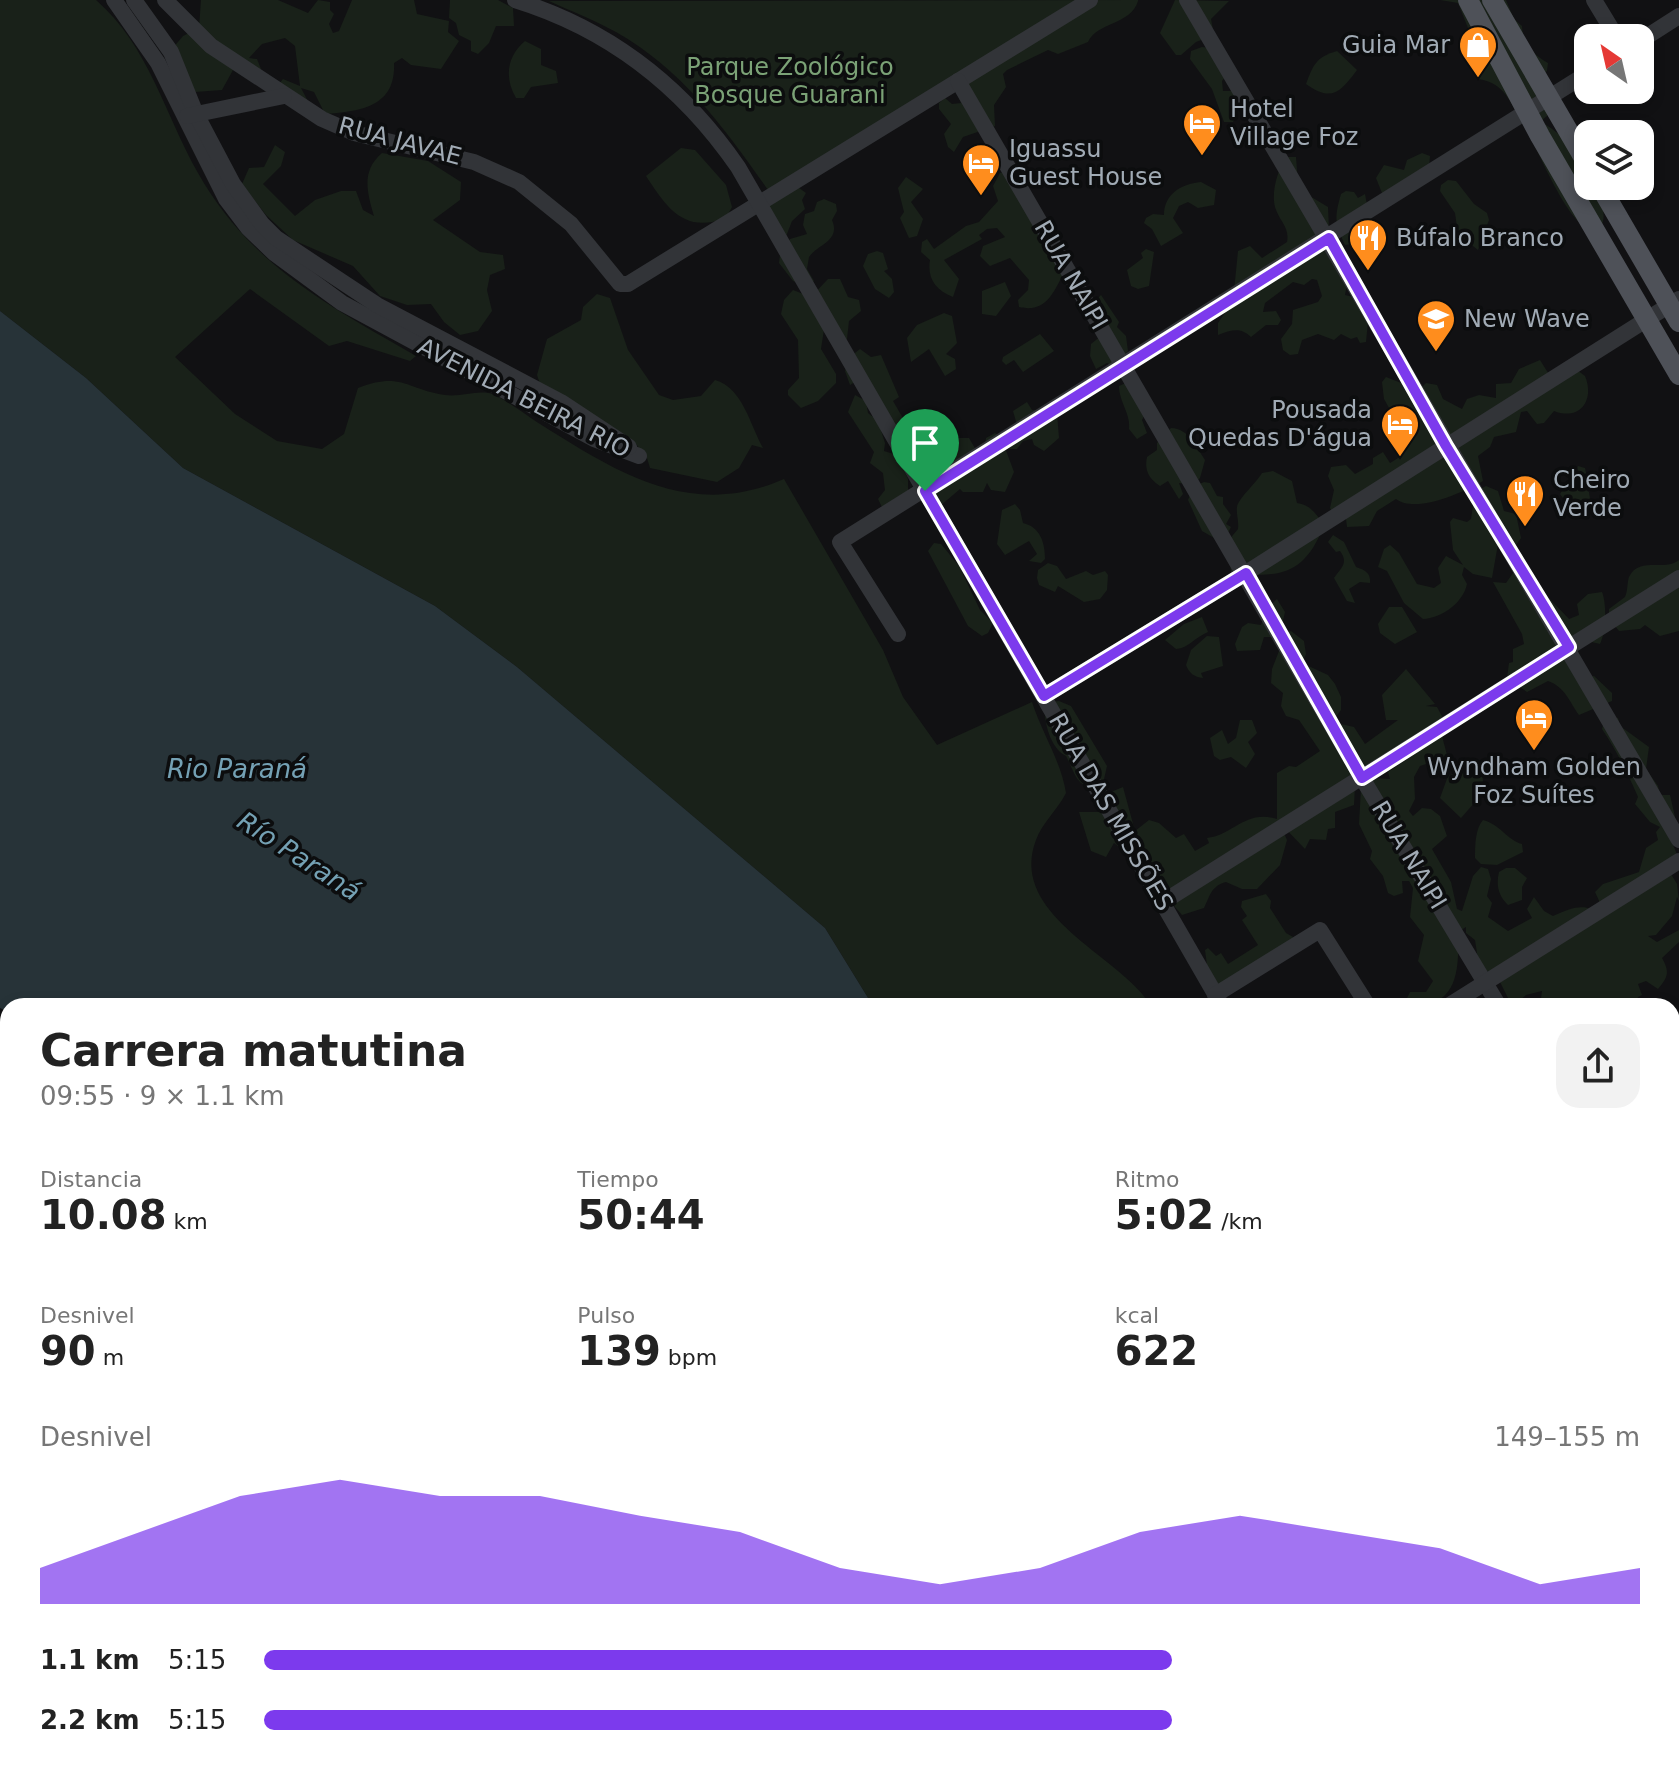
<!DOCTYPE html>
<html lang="es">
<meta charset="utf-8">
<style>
body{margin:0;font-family:"DejaVu Sans",sans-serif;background:#f2f2f2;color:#222;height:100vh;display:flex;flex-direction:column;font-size:30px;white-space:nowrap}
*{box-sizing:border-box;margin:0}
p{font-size:26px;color:#767676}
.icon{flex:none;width:44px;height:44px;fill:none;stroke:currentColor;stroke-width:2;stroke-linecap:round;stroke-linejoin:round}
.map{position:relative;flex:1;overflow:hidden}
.details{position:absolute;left:0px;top:998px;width:1680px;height:768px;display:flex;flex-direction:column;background:#fff;border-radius:24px 24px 0 0;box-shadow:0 4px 12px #0003}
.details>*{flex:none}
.needle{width:52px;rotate:326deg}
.tools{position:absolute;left:1574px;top:24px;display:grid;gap:16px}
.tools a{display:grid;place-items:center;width:80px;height:80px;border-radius:16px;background:#fff;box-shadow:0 4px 12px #0003;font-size:40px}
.pin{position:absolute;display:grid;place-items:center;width:68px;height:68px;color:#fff;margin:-82px -34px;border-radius:50% 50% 50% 0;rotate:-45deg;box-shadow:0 0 8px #0007}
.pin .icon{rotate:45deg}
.round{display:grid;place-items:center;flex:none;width:84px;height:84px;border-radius:24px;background:#f2f2f2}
.headline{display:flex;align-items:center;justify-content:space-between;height:136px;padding:0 40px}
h1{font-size:44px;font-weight:700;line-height:60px}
.figures{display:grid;grid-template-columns:repeat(3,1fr);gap:12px;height:136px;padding:8px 40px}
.figures div{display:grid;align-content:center}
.figures b{font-size:40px;font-weight:700}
.figures small{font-size:22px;font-weight:400}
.figures p{font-size:22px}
.chart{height:224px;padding:16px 40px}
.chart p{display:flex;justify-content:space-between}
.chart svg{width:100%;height:144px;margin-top:8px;fill:#7c3aed;opacity:.7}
ul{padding:0 40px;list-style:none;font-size:26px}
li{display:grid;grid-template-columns:128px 96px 1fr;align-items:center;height:60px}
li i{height:20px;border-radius:10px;background:#7c3aed}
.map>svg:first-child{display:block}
.green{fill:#192119}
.water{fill:#273338}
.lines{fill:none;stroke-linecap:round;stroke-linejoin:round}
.minor{stroke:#323438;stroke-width:16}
.major{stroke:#4e5158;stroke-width:20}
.route-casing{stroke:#fff;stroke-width:16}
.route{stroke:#7c3aed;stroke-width:10}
.labels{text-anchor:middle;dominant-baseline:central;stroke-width:7;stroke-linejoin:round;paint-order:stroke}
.poi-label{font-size:24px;fill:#a1abb5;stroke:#0c0d0e;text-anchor:start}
.park-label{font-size:24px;fill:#7ba276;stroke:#0c0d0e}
.street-label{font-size:24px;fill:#a1abb5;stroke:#0c0d0e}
.water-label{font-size:26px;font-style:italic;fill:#74a1b4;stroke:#0c0d0e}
</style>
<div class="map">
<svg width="1679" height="1766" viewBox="0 0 1679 1766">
<rect width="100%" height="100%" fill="#111113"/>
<g class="green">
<path d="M0,0H96C149,46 165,115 198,173C250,265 328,305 416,356L410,361L347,341L329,346L250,289L175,357L235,414L277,441L322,449L344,434L358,388C401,371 406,389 445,395C460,397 474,391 488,393C499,394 529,417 540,424C618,473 691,520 784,479L883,650L903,697L937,745L1032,702C1042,733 1061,761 1066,793C1058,809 1042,823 1036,840C1007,916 1121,956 1151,1006H873L825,928L517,667L435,606L183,468L86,378L0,311Z"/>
<path d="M201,0H278L308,13L318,0L330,2V10L334,14L329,24L333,33L339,31L352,0H414L417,14L449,21L448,32L459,41L441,69L411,65L402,58L394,63C396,108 359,111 325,114L314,92L301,88L310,105L279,84L283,79L300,86L295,46L285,38L262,44L249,58L257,59L261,69L233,70L222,90L195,92L172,49L183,36L199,28Z"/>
<polygon points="450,0 498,0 513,8 514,26 496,26 489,43 478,54 471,51 471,41 459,35 456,23 449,18"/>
<polygon points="1175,0 1229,1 1211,19 1214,35 1196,42 1181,55 1176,55 1160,33"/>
<path d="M1440,0H1506L1514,19L1522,26C1523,45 1533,54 1548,63L1547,71L1540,76L1548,103L1547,116L1541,121L1519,117C1509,98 1501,82 1478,79L1461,42L1472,38L1458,3Z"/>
<path d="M549,1L1138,0V1C1131,25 1097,22 1088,42L1058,54L1048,50L1007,70L1003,74L1006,87L994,105L995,126L963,137L954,152L948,147L944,134L951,124L939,109V103L945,98L952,104L961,103L954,86L768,190C726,130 682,69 616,32C594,20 571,11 549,1Z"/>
<path d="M525,41L541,49V65L556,71L558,83L531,87L524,98H516C504,78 507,56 525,41Z"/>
<polygon points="1202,47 1210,48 1228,73 1222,81 1223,91 1236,91 1242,105 1233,122 1224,122 1212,89 1190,59 1191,51"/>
<path d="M1337,51L1357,70C1340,93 1331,102 1306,84C1313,65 1316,57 1337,51Z"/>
<path d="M1543,123C1566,137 1588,159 1588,186H1594C1602,204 1609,216 1598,233C1572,232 1546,167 1534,145Z"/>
<path d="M275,145L285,152L281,166L263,184L295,216L315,200L341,191H356L363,210L374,216C367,192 361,171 382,153L428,161L461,182L460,200L433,220L480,252L503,255L505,269L490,275L487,290L492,311L478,331L460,335L444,322L431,304L407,305L380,296L353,266L293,240L266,215L242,184L249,168L264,167Z"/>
<path d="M681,148L695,150L726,185L732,207L726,218C684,234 667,208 646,176Z"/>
<polygon points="1422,153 1430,156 1429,168 1384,198 1376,178 1384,165 1404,170 1407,160"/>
<path d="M1286,157H1296L1298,183L1303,192L1328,207L1329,229L1315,250L1328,251L1348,278L1345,295L1358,298L1368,322L1366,342L1360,343L1357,337L1351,339L1341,334L1334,340L1318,334L1302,340L1298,354L1290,355L1283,350L1281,339L1292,324L1293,310L1318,302L1322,296L1317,280L1312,279L1304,285L1293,282L1265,303L1263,312L1276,311L1281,320L1278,325H1266L1251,337C1240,327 1232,330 1218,335V323L1233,301L1238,251L1250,246L1262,258L1287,242C1290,227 1279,221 1275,207C1271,192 1278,169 1286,157Z"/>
<path d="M1008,171L1063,274C1053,295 1044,313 1019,307L1018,300L1028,290L1029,280L1010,258L990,266L980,256L983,246L1005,237L997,228L987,229L979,235L982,239L944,260L959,279L953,297C935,290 927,278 930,260L921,252L922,242L927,239L934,249L966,226L979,222L998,201L993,186L1000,173Z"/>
<polygon points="906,177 923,189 911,202 923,219 917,236 909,238 900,218 904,212 898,188"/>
<polygon points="1448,180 1456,181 1474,204 1487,213 1489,220 1478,250 1458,234 1455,213 1440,191 1441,185"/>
<path d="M1201,182L1216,190L1214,205L1198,208L1188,202L1179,206L1173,218L1183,233L1161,246L1152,229L1144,223L1146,218L1153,214L1164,215C1164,195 1180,184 1201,182Z"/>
<polygon points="795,185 806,193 802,200 805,209 792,221 785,239 768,217 770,205"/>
<path d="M1346,191L1354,192L1358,198L1365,194L1369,216L1375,222L1376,231L1364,242L1345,245C1335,223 1334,218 1341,194Z"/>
<path d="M824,199L836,204L837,211L832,220C841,241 818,244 809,257L807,269L814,281L805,286L793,281L779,263L780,255L790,239L807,234L803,225L805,214L814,211L817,202Z"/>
<polygon points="1146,249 1154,252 1149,286 1138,289 1131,286 1127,270 1143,258 1141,253"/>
<polygon points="877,251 883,253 888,269 884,271 892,279 894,292 889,298 875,289 863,266 868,254"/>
<polygon points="828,279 840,279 848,297 859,300 861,311 849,321 847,339 842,341 825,323 821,349 836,374 836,383 818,401 801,408 788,395 788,390 799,378 798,340 781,314 784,300 793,290 811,297"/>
<polygon points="1005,282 1011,296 996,316 982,314 982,291"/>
<path d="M597,294L610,298L628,350L659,395L673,400L701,396L715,380C743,388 750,425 763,448L752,445L739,468L717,482L650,468L647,458L633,440L612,431L540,384L537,375L547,339L581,320L583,307Z"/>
<polygon points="1101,295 1119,322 1117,327 1126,336 1128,351 1113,366 1107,363 1096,369 1090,356 1091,344 1101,336 1094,302"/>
<polygon points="944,313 952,316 957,343 946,354 955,359 956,369 945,376 929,349 911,362 907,338 917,325"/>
<polygon points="1040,334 1054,351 1023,372 1014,360 1006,365 1002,361 1003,357"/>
<polygon points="860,349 871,357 881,355 899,397 893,401 904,420 897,430 880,427 885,443 884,451 897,455 908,479 908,496 883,509 878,499 885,490 883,473 870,463 874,452 848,412 855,395 866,401 868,413 873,417 858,380 850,385 845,371 850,357"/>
<path d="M1540,360L1550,376L1577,370L1585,376C1595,400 1580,421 1554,411L1544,423L1537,424L1527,411L1521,412L1516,432L1494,437L1490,447L1478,456L1483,481C1464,492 1416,514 1396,499L1377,511L1369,526L1347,527L1346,519L1333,514L1330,508L1334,490L1328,476L1331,467L1346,465L1355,474L1373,464V458L1383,452L1390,463L1403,455L1383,425L1393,415L1384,399L1382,382L1386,377L1419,390L1426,383L1437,385L1443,399L1462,409L1467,399L1479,395L1496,398V384L1511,383L1519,369Z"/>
<path d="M1128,382L1145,414L1142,420L1147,433L1137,439L1129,429C1131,414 1119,402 1119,386Z"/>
<polygon points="1027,402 1032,410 1057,413 1059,438 1044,451 1034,445 1032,439 1023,441 1017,449 1010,449 1007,442 1017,425 1013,411"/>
<path d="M1171,428C1189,429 1196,446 1205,460L1200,478L1193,485L1179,483L1183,494L1179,499L1168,481L1160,486C1149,479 1144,470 1147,457L1157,450V443Z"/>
<polygon points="995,433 1001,437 1014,472 1005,492 991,490 987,483 983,492 963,492 960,489 940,506 919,460 926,455 947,456 955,438 969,438 976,450 985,445 986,438"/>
<polygon points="1578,466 1585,468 1587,477 1582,488 1589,492 1590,499 1586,503 1566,502 1560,494"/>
<path d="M1273,471L1292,481L1297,503C1311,505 1316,514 1324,525C1305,575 1279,579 1231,572L1228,541L1238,529C1239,521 1236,514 1237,507C1238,499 1256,483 1262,473Z"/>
<polygon points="1204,482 1210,483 1217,496 1223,497 1223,504 1231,515 1226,524 1231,527 1223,543 1202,531 1188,500 1193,487"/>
<path d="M1486,486L1498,491L1504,511L1516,514L1521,538L1516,545L1508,540L1498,544L1492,578L1473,574L1464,567L1462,575L1467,584C1463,603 1442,618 1423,619L1404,603L1387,571L1378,567L1384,549L1390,545L1399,553L1417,584L1434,588L1441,583L1438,568L1446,556L1463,565L1453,550L1450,522L1453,518L1467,522L1471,519L1475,492Z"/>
<path d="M1015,504L1020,510L1023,523C1040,527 1045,542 1045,559L1041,563L1029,561L1037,554L1029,541L1005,555L997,544L1002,510Z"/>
<path d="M1333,535L1344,542L1356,567C1365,570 1371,573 1370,583L1360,582L1349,589L1355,603L1347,601L1334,578C1341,568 1349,563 1340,551L1336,552L1328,542Z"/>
<polygon points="934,543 941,544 959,566 980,610 993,623 988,633 982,636 968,626 928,551"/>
<path d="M1679,560V631L1660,636L1645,625L1640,629L1619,631L1609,618V609L1625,597C1628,591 1627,582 1629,577C1639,556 1665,572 1679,560Z"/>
<polygon points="1048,563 1057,566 1066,579 1086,571 1093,575 1105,571 1108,575 1107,590 1100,599 1084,602 1058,586 1055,592 1039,585 1037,578 1038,570"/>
<path d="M1513,573L1547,596L1569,619L1579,615L1577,604L1588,594L1602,592C1607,604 1606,632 1600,644L1583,640L1573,652L1580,655L1588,677L1594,676L1612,693V701L1579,715C1569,701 1565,687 1548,681L1527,692L1507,678L1509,663L1513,662V649L1524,644L1522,634L1493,582L1506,583Z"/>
<polygon points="1277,599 1285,612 1282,625 1271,637 1264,637 1260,650 1237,651 1235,644 1242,627 1248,623 1261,625 1266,609"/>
<polygon points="1389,607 1402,607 1417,632 1395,644 1380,633 1378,624"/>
<path d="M1202,617L1208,632C1195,637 1189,648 1176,649L1165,640L1184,624Z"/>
<path d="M1291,631L1304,641L1306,654L1302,663L1328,675L1335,684L1341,697V710L1332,722L1354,727L1365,744L1398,720H1386L1382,695L1406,669L1435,704L1426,706L1437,707L1444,720L1355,786L1354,805L1335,812V828L1328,829L1326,840L1310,839L1305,849L1279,822L1287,840L1280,865L1257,889H1242L1226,882C1211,886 1210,896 1204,908L1182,915L1147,875L1154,867L1128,841L1118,846L1114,843L1106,857L1091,851L1079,812H1105L1106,794L1123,787L1135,831L1149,820L1159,823L1176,838L1184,834L1195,851L1209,843L1207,838C1233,835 1246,809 1277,819V773L1289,766L1296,767L1320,751L1299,720L1286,716L1281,706L1283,693L1271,683L1272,669L1286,633Z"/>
<path d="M1207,636L1219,637L1223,666L1201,673L1203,678C1194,677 1189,673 1186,665L1191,650Z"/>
<path d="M1059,701L1071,706L1107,766L1102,788C1076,789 1076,775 1066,756C1052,749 1045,727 1045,712L1052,702Z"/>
<path d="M1611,718H1618L1620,726L1649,747L1646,769L1658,786L1660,795H1670L1676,821L1671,840L1679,859L1671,874L1677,884L1679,901L1677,897L1672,916L1656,935L1648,936L1657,942L1679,930V942L1662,958C1670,972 1668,977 1658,989L1646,981L1638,984L1642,995L1638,997L1636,1006H1540L1542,991L1526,995L1518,1002L1508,998L1498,978L1479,966L1475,940L1466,933V927L1458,932C1459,968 1459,1006 1413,1006L1407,998L1410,992H1426L1433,981L1418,961L1424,935L1410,917L1413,888L1409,881H1402L1403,893L1394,896L1388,893L1383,876L1370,859L1372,851L1359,824L1361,788L1373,778L1390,779L1388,772L1442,736L1447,755L1436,767L1429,763L1420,766L1414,777L1415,799L1409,811L1413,816L1422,808L1431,809L1440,816L1447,836L1432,849L1451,882L1457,909L1462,911L1473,876L1481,867L1488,869L1491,879L1487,896L1492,903L1488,917L1508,931L1532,918L1527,909L1534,897L1544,911L1553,916C1577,906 1583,903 1606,916L1595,892L1603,884L1639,872L1646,848L1658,840L1656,832L1660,827L1650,822L1635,804L1638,797C1627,772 1617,751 1602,729L1604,722Z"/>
<polygon points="1240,720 1252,720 1257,733 1248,742 1255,754 1246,768 1231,757 1220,760 1214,756 1210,738 1222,730 1228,744 1236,738"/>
<polygon points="1466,768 1482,774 1483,781 1474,796 1475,802 1461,818 1440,798 1448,776"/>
<path d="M1483,820C1501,825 1507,840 1522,844L1523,852L1497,865L1481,864L1475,858C1475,846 1475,829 1483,820Z"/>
<path d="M1506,868H1515L1527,878L1522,887V900L1508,905C1498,895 1496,885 1499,872Z"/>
<polygon points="1266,894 1271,901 1270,908 1286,933 1293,937 1286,949 1223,994 1207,965 1205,950 1208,948 1216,956 1221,953 1228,964 1258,945 1242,920 1247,916 1241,907 1242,901"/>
<polygon points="1679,1602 1679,1766 1412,1766 1408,1758 1672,1758 1672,1604"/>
<polygon points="723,1758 808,1758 813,1766 708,1766"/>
</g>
<g class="water">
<polygon points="0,311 86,378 183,468 435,606 517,667 825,928 873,1006 8,1006 8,1012 0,1008"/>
<polygon points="808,1758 1408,1758 1412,1766 813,1766"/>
</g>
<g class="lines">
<g class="minor">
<polyline points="114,0 158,63 226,199 248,228 274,253 342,303 594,439 639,456"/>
<polyline points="134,0 171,52 196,114 233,184 262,224 276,238 377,305 561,402 629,447"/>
<polyline points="165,0 211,46 322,119 354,133 474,162 519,182 571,224 620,284 628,284 1090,0"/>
<path d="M515,0C609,29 683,87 738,167L1222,1006"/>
<polyline points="1187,0 1679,840"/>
<polyline points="1594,0 1617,38"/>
<polyline points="1640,41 1679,16"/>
<polyline points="958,81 1362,778 1499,1006"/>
<polyline points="187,116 284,96"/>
<polyline points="898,634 840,542 1588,73"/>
<polyline points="1044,696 1246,573 1679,299"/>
<polyline points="1163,902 1679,578"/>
<polyline points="1215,995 1320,930 1368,1006"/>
<polyline points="1448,1006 1679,861"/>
<polyline points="1672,1148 1679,1144"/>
<polyline points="0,1235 8,1242"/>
<polyline points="1672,1307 1679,1320"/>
<polyline points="0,1319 8,1312"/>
<polyline points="0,1494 8,1504"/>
<polyline points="1672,1579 1679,1575"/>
<polyline points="0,1646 8,1639"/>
<polyline points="283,1758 291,1766"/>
<polyline points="571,1758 581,1766"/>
<polyline points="50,1766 57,1758"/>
<polyline points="261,1766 270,1758"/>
<polyline points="408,1766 416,1758"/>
<polyline points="514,1766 522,1758"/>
</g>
<g class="major">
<polyline points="1468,0 1540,136 1679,375"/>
<polyline points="1492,0 1588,165"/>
<polyline points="1600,186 1679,322"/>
</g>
</g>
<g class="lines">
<defs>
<polygon id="route" points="1329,238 1446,446 1569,647 1362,778 1246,573 1044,696 925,491"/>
</defs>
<use href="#route" class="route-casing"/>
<use href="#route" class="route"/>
</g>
<defs>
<symbol id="shop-pin" viewBox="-11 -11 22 30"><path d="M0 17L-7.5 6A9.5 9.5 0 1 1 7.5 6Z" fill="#ff8d1d" stroke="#0c0d0e"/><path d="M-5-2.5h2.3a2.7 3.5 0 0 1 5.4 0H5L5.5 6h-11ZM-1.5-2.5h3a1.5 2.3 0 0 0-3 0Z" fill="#fff"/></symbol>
<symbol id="hotel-pin" viewBox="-11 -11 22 30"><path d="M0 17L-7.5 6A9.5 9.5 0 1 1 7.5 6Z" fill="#ff8d1d" stroke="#0c0d0e"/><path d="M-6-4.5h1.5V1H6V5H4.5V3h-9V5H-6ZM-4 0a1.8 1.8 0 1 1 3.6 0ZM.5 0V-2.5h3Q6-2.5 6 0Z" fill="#fff"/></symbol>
<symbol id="restaurant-pin" viewBox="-11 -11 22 30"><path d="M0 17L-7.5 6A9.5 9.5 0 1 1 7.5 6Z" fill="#ff8d1d" stroke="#0c0d0e"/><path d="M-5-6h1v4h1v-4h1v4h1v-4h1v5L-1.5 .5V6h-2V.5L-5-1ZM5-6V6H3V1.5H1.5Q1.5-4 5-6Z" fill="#fff"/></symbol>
<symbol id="school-pin" viewBox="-11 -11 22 30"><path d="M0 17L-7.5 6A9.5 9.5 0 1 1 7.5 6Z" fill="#ff8d1d" stroke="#0c0d0e"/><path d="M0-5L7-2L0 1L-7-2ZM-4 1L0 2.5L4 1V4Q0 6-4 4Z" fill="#fff"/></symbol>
</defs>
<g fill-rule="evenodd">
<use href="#shop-pin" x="1456" y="23" width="44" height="60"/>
<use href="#hotel-pin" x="1180" y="101" width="44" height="60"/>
<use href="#hotel-pin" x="959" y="141" width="44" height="60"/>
<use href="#restaurant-pin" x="1346" y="216" width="44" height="60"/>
<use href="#school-pin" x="1414" y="297" width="44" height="60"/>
<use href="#hotel-pin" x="1378" y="402" width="44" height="60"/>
<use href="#restaurant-pin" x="1503" y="472" width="44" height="60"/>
<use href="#hotel-pin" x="1512" y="696" width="44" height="60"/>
</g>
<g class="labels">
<g class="poi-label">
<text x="1450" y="45" text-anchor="end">Guia Mar</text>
<text x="1230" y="109">Hotel<tspan x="1230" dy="28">Village Foz</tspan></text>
<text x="1009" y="149">Iguassu<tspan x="1009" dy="28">Guest House</tspan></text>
<text x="1396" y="238">Búfalo Branco</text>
<text x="1464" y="319">New Wave</text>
<text x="1372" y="410" text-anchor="end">Pousada<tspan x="1372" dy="28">Quedas D'água</tspan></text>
<text x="1553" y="480">Cheiro<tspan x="1553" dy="28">Verde</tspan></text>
<text x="1534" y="767" text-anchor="middle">Wyndham Golden<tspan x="1534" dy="28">Foz Suítes</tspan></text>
</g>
<g class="park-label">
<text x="790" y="67">Parque Zoológico<tspan x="790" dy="28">Bosque Guarani</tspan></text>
</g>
<g class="street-label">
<text transform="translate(400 141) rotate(15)">RUA JAVAE</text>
<text transform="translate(1071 275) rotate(60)">RUA NAIPI</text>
<text transform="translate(524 398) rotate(27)">AVENIDA BEIRA RIO</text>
<text transform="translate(1111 812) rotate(60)">RUA DAS MISSÕES</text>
<text transform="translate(1409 855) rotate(59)">RUA NAIPI</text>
</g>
<g class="water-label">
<text x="237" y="769">Rio Paraná</text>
<text transform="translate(299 856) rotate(33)">Río Paraná</text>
</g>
</g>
</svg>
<div class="tools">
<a><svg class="needle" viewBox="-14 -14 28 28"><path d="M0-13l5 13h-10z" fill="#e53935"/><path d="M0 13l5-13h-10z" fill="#767676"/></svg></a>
<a><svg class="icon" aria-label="layers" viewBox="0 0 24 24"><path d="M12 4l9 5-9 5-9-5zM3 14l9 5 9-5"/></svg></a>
</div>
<div class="pin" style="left:925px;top:491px;background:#1e9e55"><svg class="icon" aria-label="arrive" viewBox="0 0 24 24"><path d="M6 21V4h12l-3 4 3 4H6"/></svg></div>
<section class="details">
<div class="headline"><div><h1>Carrera matutina</h1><p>09:55 · 9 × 1.1 km</p></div><a class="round"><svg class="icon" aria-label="share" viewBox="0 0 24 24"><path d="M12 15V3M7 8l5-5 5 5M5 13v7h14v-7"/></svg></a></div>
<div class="figures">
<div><p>Distancia</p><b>10.08<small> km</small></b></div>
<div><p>Tiempo</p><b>50:44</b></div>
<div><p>Ritmo</p><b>5:02<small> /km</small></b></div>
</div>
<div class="figures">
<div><p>Desnivel</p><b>90<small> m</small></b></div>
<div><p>Pulso</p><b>139<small> bpm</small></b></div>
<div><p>kcal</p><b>622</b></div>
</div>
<div class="chart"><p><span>Desnivel</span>149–155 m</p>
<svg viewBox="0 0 160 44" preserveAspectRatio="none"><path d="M0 44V33L10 22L20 11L30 6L40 11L50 11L60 17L70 22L80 33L90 38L100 33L110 22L120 17L130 22L140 27L150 38L160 33V44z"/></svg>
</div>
<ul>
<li><b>1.1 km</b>5:15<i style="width:66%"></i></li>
<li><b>2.2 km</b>5:15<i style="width:66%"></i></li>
</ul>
</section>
</div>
